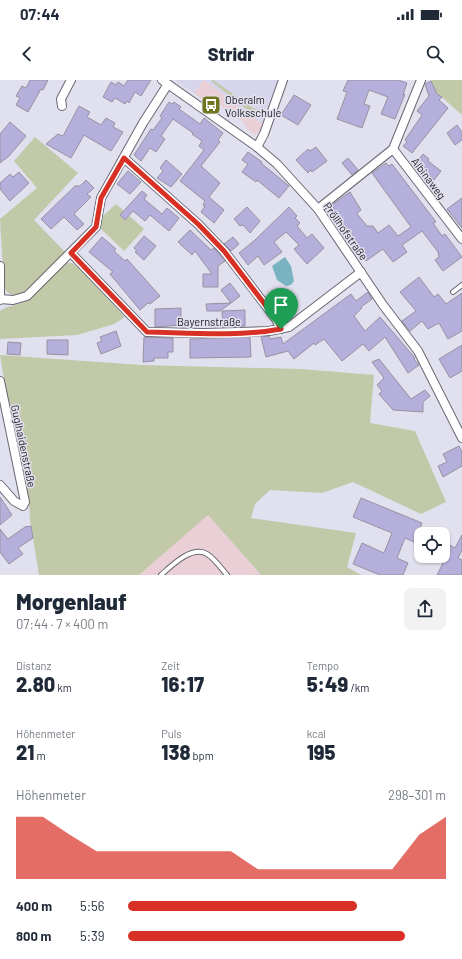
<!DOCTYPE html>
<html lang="de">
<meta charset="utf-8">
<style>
body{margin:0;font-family:Barlow,sans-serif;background:#f2f2f3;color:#1f2937;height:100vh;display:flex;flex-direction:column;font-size:15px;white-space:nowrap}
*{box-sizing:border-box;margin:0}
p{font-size:13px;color:#747a83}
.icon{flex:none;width:22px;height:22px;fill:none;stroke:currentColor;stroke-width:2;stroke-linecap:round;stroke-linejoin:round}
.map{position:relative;height:495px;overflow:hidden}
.side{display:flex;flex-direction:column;background:#fff;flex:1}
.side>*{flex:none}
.controls{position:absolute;left:414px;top:447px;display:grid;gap:8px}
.controls a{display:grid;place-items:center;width:36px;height:36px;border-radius:8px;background:#fff;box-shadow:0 1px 3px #0004;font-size:20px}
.pin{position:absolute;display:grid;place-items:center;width:34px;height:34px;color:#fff;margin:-41px -17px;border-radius:50% 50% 50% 0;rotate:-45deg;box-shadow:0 0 4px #0007}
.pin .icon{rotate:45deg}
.round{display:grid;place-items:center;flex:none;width:42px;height:42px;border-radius:8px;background:#f2f2f3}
.head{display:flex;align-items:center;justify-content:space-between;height:68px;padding:0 16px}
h1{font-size:22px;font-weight:800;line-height:30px}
.figures{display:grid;grid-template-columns:repeat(3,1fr);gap:6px;height:68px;padding:4px 16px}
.figures div{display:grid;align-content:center}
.figures b{font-size:20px;font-weight:800}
.figures small{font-size:11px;font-weight:400}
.figures p{font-size:11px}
.chart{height:112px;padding:8px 16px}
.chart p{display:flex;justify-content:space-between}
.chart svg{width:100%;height:72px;margin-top:4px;fill:#d93025;opacity:.7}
ul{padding:0 16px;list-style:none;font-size:13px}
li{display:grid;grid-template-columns:64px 48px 1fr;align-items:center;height:30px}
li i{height:10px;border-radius:5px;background:#d93025}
.status{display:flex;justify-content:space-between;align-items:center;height:28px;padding:0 20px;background:#fff;direction:ltr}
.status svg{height:11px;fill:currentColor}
header{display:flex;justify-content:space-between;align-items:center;height:52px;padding:0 16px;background:#fff;font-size:18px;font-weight:800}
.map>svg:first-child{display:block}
.built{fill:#d7d5eb}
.industrial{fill:#ead0d6}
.green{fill:#c2c9a8}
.water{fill:#79b2c1}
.building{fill:#b5afdb;stroke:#9593a1}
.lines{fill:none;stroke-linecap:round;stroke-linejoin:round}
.service-casing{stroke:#686773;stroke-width:6}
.minor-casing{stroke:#686773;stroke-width:10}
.service{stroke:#fff;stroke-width:4}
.minor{stroke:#fff;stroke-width:8}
.route-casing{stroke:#fff;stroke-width:8}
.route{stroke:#d93025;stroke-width:5}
.labels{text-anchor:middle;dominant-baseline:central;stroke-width:3;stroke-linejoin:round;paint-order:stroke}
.poi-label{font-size:11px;fill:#1d1c21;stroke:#e1e0ee;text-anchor:start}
.street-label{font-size:11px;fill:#1d1c21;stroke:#e1e0ee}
</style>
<div class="status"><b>07:44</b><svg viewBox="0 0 49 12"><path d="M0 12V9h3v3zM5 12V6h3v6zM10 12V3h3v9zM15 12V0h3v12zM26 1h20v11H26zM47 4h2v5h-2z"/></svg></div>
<header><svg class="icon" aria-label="back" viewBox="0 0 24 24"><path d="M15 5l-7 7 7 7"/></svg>Stridr<svg class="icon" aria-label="search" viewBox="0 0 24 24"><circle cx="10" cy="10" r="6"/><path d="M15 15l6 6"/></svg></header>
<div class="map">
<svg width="462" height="495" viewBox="0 0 462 495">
<rect width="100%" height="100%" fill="#e1e0ee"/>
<g class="built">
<polygon points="175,0 204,0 194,13"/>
<polygon points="204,0 278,0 262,44"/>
</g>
<g class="industrial">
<polygon points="204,0 262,44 260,52 255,55 247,50 244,43 218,24 210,25 194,13"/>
<polygon points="208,435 261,495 139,495"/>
</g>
<g class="green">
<polygon points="213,0 259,32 256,37 211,1"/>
<polygon points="431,0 462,0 462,35 436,12"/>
<path d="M35,57L78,93L34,140L65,172L24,212C16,217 9,216 4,208L0,139L37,108L14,81Z"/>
<polygon points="116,124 144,149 124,171 100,148 102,137"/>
<path d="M67,183H72L79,188L125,237L114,244L77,255L0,259V231C8,225 17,226 25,221Z"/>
<polygon points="0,275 141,285 301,289 374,295 370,343 415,351 446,422 421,434 353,402 322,413 270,410 255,424 251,438 356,453 347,487 361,495 261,495 208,435 139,495 39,495 30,440 29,418 17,377"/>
</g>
<polygon class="water" points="285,177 291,186 294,201 291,205 286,206 277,200 272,186"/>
<g class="building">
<polygon points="30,0 48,0 43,10 41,9 28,32 16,25 20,18 16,16 22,6 26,8"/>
<polygon points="128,0 151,0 141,16 135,12 129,23 127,21 125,24 115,18 112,22 103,17 111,2 116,5 118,2 124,6"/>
<polygon points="348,0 398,0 407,3 403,15 405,14 395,39 381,34 388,17 369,10 364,24 370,26 362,48 337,39 347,12 343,11"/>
<polygon points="431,1 437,14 442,17 439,20 448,28 412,73 403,66 407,62 405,60 422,35 417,31 429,16 425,4"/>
<polygon points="294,15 311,25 298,45 281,35"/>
<polygon points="169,22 172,24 174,22 181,27 179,29 200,44 204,38 223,53 218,60 220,62 201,86 220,103 209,117 224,130 214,143 201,132 205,126 203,125 205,121 180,101 204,70 199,66 202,61 192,54 193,53 173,39 161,56 165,59 156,72 150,68 141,81 134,75 151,49 153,50 162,38 160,36"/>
<polygon points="79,26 90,32 87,37 101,45 106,38 115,43 113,47 123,52 111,71 84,55 71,78 46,64 58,54 63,56"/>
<polygon points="10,42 26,56 9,76 0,83 0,54"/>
<polygon points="457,45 462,52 462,60 455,65 447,53"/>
<polygon points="316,67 327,81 312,92 311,90 308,93 296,80 308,69 310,71"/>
<polygon points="248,72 262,82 261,83 289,106 279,118 257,100 256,102 242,92 248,84 242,80"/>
<polygon points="423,74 429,79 428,81 441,91 434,100 431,97 428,100 422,91 414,85"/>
<polygon points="348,78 358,90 352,95 342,83"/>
<polygon points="166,80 182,94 171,107 157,98 163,91 160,88"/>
<polygon points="386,83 389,86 392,84 436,142 433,143 442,156 445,154 462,177 443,191 435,180 439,177 438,172 422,151 402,165 407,172 393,182 383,169 366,181 330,132 334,129 332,125 350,112 361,130 357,133 358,135 367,146 373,146 378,153 389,145 398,156 411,147 372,93"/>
<polygon points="128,91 141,102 130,114 117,104"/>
<polygon points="19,92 29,103 10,121 0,109 0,103 10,94 13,97"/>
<polygon points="86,100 94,108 87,114 91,117 74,134 84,144 77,150 64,137 51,149 41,139 75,106 80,106"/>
<polygon points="142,111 147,115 144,119 162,134 167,128 179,138 169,151 150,135 145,141 133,131 125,140 120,135"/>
<polygon points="462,118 462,148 447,129"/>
<polygon points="247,127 260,141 250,153 243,145 240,146 234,139"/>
<polygon points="289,127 297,136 295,138 300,143 297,146 307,158 312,154 324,168 307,184 294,169 299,165 286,152 274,162 282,172 264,185 258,176 248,185 239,173 255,160"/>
<polygon points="190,150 211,170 214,168 225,181 218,186 218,207 203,207 203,194 212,194 195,171 192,175 178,162"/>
<polygon points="144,156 156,166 144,180 135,172 137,171 134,168"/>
<polygon points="102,157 116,169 114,171 125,181 127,179 160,216 150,224 148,223 140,230 110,194 113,192 89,172"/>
<polygon points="233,157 239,164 231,171 224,164"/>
<polygon points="419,197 434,217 438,214 446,224 462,213 462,251 448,259 439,243 428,249 422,241 410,251 402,241 416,231 400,212"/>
<polygon points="230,203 240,216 231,223 221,210"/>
<polygon points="368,212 372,219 361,227 362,228 354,236 365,251 380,237 415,278 414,279 419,285 408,293 385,257 369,271 363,264 342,281 324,259 315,265 314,263 294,279 288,271 266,277 261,257 269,256 270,259 281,257 283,264 351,214 356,221"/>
<polygon points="231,223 220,231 207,231 206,224"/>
<polygon points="181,228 181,245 155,247 155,229"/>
<polygon points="245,230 245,246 223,247 222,231"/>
<polygon points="116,251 121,266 101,274 97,263 102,261 100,257"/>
<polygon points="144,257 173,258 173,272 168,272 168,278 154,278 154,281 143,282"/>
<polygon points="250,257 251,277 190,278 190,259"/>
<polygon points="47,260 68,260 68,275 47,274"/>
<polygon points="8,262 21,263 20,275 7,274"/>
<polygon points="462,265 462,291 450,298 439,279"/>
<polygon points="379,279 411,319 425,310 430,316 423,322 423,332 393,330 379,314 382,311 377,305 384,298 372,282"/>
<polygon points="459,366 462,372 462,386 443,397 438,386 447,382 443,374"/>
<polygon points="0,417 12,435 0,445"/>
<polygon points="361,418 422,443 414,462 405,458 397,478 408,483 403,495 380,495 353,484 362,463 384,473 392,453 353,437"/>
<polygon points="31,446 33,458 18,468 23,474 9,484 0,472 0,449 8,459 25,447"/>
<polygon points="462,455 462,470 458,478 462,480 462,495 437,495 443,483 427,476 443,476 443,469 446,463 455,468"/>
</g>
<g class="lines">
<defs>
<g id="service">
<polyline points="453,212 462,205"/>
<path d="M161,495C171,486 192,465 207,474C215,479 221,488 227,495"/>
</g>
<g id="minor">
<polyline points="162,0 257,67 277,84 318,129 383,225 418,271 462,358"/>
<polyline points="62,26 61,19 71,0"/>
<polyline points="257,67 264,54 283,0"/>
<polyline points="393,69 462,159"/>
<polyline points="124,78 198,144 224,171 276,239 281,249"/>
<polyline points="318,129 393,69 421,0"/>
<polyline points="71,173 147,252 204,253 269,251 289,247 361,192"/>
<polyline points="0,186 0,220"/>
<polyline points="0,219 13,220 27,216 96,147 101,118 143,43 168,4"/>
<polyline points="0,301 25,422 23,426 14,421 0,405"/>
</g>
</defs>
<use href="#service" class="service-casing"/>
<use href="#minor" class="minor-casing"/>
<use href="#service" class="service"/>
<use href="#minor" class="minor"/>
</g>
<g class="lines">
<defs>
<path id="route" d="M124,78L198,144L224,171L276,239L281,249C238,257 191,253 147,252L71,173L96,147L101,118Z"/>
</defs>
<use href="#route" class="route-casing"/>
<use href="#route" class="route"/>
</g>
<defs>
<symbol id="bus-square" viewBox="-11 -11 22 22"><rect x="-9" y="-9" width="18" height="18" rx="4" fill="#71761e" stroke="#e1e0ee"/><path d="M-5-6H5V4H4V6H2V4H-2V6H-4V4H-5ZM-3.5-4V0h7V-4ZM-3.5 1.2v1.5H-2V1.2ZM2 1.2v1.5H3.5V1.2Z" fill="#fff"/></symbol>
</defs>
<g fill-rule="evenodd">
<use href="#bus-square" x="200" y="14" width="22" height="22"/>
</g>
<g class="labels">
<g class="poi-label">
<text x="225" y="19">Oberalm<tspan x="225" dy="13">Volksschule</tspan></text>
</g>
<g class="street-label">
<text transform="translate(429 98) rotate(53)">Albinaweg</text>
<text transform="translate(346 151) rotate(55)">Pröllhofstraße</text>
<text x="209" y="241">Bayernstraße</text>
<text transform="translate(24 366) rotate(78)">Guglhaidenstraße</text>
</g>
</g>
</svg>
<div class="controls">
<a><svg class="icon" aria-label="locate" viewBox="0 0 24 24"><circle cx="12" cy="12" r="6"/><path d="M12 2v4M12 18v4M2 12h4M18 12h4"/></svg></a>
</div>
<div class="pin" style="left:281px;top:249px;background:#1e9e55"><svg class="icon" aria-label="arrive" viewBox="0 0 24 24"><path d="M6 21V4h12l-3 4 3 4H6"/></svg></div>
</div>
<section class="side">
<div class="head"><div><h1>Morgenlauf</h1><p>07:44 · 7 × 400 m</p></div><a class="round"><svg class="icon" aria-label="share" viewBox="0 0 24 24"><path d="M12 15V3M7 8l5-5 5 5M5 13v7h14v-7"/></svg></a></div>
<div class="figures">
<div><p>Distanz</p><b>2.80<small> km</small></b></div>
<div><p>Zeit</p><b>16:17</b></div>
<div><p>Tempo</p><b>5:49<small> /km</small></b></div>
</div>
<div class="figures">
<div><p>Höhenmeter</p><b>21<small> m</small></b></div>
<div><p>Puls</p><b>138<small> bpm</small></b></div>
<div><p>kcal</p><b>195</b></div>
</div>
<div class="chart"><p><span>Höhenmeter</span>298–301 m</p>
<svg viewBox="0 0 160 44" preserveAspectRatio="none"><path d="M0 44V6L10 6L20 17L30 27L40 27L50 27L60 27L70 27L80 27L90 38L100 38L110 38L120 38L130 38L140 38L150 17L160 6V44z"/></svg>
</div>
<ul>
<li><b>400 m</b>5:56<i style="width:72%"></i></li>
<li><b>800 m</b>5:39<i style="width:87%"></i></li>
</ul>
</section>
